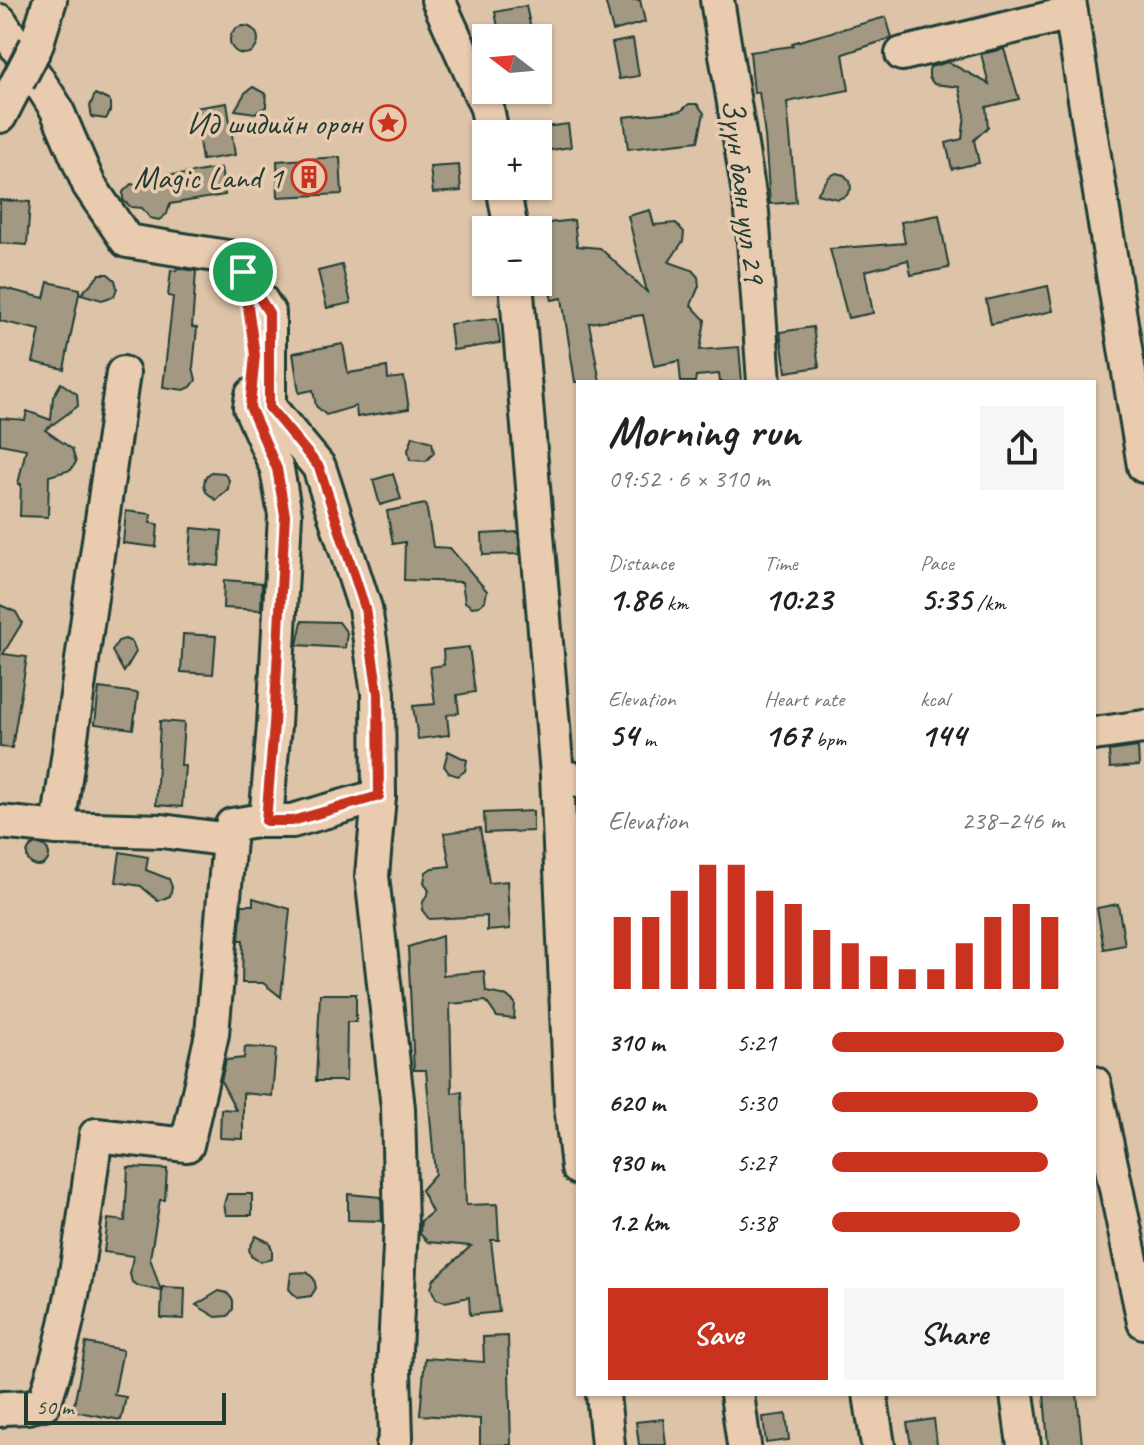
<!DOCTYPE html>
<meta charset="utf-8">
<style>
body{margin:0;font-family:Caveat,sans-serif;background:#f6f6f6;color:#222;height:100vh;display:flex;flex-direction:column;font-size:30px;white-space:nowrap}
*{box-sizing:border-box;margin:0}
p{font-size:26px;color:#767676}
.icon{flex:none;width:44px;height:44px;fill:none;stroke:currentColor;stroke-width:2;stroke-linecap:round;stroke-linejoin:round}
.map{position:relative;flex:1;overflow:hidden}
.sheet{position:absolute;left:576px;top:380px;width:520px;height:1016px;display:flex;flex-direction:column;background:#fff;border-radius:0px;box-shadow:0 2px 6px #0004}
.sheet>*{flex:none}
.needle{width:52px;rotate:286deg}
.tools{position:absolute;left:472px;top:24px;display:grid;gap:16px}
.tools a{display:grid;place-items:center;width:80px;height:80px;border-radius:0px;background:#fff;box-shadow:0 2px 6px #0004;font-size:40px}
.scale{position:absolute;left:24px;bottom:20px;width:202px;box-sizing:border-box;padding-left:8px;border:4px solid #1f3d34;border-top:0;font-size:22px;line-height:28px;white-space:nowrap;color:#1f3d34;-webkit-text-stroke:6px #e9cbaf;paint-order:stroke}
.pin{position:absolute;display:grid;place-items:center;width:68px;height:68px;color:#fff;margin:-34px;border:4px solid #fff;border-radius:50%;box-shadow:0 2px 8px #0007}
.round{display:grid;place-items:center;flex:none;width:84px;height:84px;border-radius:0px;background:#f6f6f6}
.head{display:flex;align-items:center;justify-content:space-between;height:136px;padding:0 32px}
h1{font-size:44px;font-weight:700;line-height:60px}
.stats{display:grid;grid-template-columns:repeat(3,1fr);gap:12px;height:136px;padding:8px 32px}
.stats div{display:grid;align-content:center}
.stats b{font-size:34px;font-weight:700}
.stats small{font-size:22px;font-weight:400}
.stats p{font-size:22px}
.chart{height:224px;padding:16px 32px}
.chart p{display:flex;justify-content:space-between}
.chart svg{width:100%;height:144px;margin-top:8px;stroke:#c8321e;stroke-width:6}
.cta{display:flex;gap:16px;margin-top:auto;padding:16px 32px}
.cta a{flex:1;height:92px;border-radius:0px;background:#c8321e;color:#fff;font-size:32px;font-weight:700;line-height:92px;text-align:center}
.cta a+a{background:#f6f6f6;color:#222}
ul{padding:0 32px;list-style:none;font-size:26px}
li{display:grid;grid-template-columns:128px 96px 1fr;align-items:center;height:60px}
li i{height:20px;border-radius:10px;background:#c8321e}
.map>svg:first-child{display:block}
.building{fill:#a39983;stroke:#1f3d34;stroke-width:2}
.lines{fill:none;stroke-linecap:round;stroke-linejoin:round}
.minor-casing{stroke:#1f3d34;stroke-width:38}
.minor{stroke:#e9cbaf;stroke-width:32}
.minor-bridge-casing{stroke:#1f3d34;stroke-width:38;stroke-linecap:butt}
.minor-bridge{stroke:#e9cbaf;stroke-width:32}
.route-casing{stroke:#fff;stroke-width:16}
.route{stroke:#c8321e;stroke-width:10}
.labels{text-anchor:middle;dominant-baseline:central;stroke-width:7;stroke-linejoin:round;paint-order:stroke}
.poi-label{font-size:32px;fill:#1f3d34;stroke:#e9cbaf;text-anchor:end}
.street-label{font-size:32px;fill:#1f3d34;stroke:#e9cbaf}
</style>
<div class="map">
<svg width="1144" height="1445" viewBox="0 0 1144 1445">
<rect width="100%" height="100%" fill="#ddc3a8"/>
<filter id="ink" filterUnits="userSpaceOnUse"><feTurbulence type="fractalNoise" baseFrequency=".0125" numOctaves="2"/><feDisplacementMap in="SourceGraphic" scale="16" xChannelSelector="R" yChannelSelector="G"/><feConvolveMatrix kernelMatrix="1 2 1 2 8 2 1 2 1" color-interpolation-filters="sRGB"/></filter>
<g filter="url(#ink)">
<g class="building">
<polygon points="605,0 640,0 645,22 613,31"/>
<polygon points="526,6 533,38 500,38 495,12"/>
<polygon points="886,17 892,38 843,54 849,90 787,102 796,202 770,204 765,136 759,92 754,93 750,52 793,46 792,43"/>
<circle cx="244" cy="40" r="14"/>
<polygon points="633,39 639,76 619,79 612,43"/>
<polygon points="1004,49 1019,99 986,107 988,127 974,140 979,163 952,169 946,143 962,139 965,115 959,87 934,84 929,78 929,70 930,67 948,62 989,84 981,54"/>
<polygon points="253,87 266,94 266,107 255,113 235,110 245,93"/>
<polygon points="95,94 110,101 110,112 106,119 92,117 90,106"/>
<polygon points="227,103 235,155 202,160 194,108"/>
<polygon points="689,104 697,104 704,113 698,141 628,149 624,117 681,111"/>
<polygon points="568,124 571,147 538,152 538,128"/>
<polygon points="340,157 342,194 278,197 277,161"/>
<polygon points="459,165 461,191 433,193 430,167"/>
<polygon points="221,168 225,195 170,204 167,214 159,220 150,218 142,208 131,207 123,200 123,192 131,184 149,187 165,174 179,175"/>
<polygon points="836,173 844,175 850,181 851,189 846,196 838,199 817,194 829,177"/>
<polygon points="0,200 30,202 27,245 0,243"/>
<polygon points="650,210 654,225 676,223 684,232 683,241 669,262 692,270 698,277 699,286 691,305 705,320 700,350 739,347 742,382 720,382 719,374 696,376 695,382 681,382 679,361 654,366 643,315 589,323 600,382 575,382 562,298 552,300 546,278 540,224 574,220 577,246 600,248 647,292 628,216"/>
<polygon points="939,215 949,268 911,275 908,260 865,271 873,313 848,318 830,249 905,243 901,222"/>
<polygon points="342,265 351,303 327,308 318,271"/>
<polygon points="177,268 196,271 192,327 197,328 193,367 196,380 191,387 184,390 163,387 173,297 168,296 171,270 176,271"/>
<polygon points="100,274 108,274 115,280 117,288 114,296 102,300 81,294"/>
<polygon points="48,282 80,289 64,369 33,362 40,330 0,321 0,287 44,298"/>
<polygon points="1048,286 1053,311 991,324 986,300"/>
<polygon points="497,318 500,343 453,350 450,324"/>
<polygon points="813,327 819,367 786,372 780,332"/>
<polygon points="343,344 348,373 387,367 388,379 404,377 409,409 357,417 356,406 326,415 316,406 313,390 299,393 293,353"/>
<polygon points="61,383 77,394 78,406 45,430 72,449 76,462 71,470 49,476 48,517 20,516 21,484 18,484 26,449 0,444 0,418 25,420 27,411 51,420 53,397"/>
<polygon points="413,436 432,442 434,453 426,461 410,460 408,450"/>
<polygon points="211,472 224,473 229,480 228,489 216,500 206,492 204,485 205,478"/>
<polygon points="393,474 401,499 380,505 373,480"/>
<polygon points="426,504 433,547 450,548 487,591 485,601 479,606 472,607 465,602 462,582 404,580 405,542 393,544 387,511"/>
<polygon points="126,511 151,514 150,523 158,524 156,547 123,543"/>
<polygon points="192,528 222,531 219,566 189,563"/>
<polygon points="518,532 520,554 483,555 482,534"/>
<polygon points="224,580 262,583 261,610 223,608"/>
<polygon points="0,605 16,612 22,623 3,654 27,657 12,748 0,747"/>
<polygon points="302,621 339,622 347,633 345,648 297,645"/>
<polygon points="183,634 216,636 213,674 181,672"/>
<polygon points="125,639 132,642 136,652 124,672 112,651 118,641"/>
<polygon points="469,647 475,692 457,695 459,713 447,715 449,735 418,739 413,706 435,704 430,667 444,665 443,650"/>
<polygon points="99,688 138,693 133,729 95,724"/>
<polygon points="160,721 184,723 181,765 185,766 182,807 156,805"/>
<polygon points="1138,747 1139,766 1110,768 1109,751"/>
<polygon points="448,751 467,760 465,771 458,776 449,773 444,766"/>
<polygon points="533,811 533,831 485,833 484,813"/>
<polygon points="480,828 489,883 507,881 510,929 487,931 487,916 429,919 422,910 423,902 429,891 424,882 426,872 432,868 450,866 444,833"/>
<circle cx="38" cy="855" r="11"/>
<polygon points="120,852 148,857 146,870 169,879 172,887 170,896 158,901 141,886 116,882"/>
<polygon points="253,898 290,909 281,997 263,983 242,983 243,940 239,940 242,905 253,905"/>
<polygon points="1118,904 1125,945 1104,949 1097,908"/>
<polygon points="442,936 443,975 484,971 486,992 507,996 515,1003 514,1019 497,1017 486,1001 450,1004 452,1093 462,1092 466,1205 497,1204 499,1240 491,1240 499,1312 470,1315 469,1297 445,1302 436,1299 431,1288 434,1279 471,1246 428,1242 420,1234 421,1221 432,1212 421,1190 435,1174 426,1070 414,1070 408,947"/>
<polygon points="320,994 356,994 356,1022 347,1022 346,1081 316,1081"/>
<polygon points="245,1047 276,1049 272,1096 243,1093 243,1139 220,1138 221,1109 236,1110 221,1081 226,1060 244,1058"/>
<polygon points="128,1167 167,1169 165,1200 160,1200 150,1258 161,1291 139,1286 132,1282 130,1274 133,1256 104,1252 108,1219 125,1221"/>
<polygon points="227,1194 252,1194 252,1215 226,1215 224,1204"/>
<polygon points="348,1194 381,1197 382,1221 348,1220"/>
<polygon points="256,1236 269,1242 272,1249 272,1259 260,1262 251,1256 249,1249"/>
<polygon points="307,1272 314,1279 316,1288 311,1296 297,1298 289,1289 291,1273"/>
<polygon points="162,1287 185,1288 184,1319 161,1318"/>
<polygon points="219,1291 227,1293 233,1300 233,1309 228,1316 216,1317 196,1305"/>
<polygon points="508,1336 511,1445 480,1445 480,1419 420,1415 425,1358 484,1362 483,1337"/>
<polygon points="86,1343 123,1350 114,1395 126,1397 121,1420 73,1411"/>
<polygon points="1044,1394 1077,1394 1082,1445 1048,1445"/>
<polygon points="786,1414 789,1440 766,1443 763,1417"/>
<polygon points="663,1419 666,1445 639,1445 636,1422"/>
<polygon points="934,1419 937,1445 911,1445 907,1423"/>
</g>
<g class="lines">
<defs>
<g id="minor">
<polyline points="438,0 487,108 492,134"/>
<polyline points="717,0 752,212 764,382"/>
<polyline points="1069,0 1144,466"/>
<polyline points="0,21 56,108 89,185 127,241 234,258 269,313 269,407 319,467 365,608 378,693 379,796 372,876 398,1108 401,1226 394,1371 396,1437 393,1445"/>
<polyline points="36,46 50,0"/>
<polyline points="902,54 1071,13"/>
<polyline points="0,116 18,81"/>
<polyline points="503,186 511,230"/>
<polyline points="516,282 557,775 578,780"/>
<polyline points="252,395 250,407 277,469 285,515 274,725 266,821"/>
<polyline points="1094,734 1144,727"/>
<polyline points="557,775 571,1105 578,1168"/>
<polyline points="0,822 58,828 162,831 229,840 232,825 257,821 292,821 379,796"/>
<polyline points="58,828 123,373"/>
<polyline points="1094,1083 1144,1322"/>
<polyline points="603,1394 608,1445"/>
<polyline points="737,1394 744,1445"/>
<polyline points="870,1394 878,1445"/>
<polyline points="1017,1394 1024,1445"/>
<path d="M0,1410L3,1408L27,1407L44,1403C74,1317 83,1225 96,1135L187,1145L212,1034L229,840"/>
</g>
</defs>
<use href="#minor" class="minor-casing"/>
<use href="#minor" class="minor"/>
<defs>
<polyline id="minor-bridge" points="18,81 36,46"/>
</defs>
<use href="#minor-bridge" class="minor-bridge-casing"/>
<use href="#minor-bridge" class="minor-bridge"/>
</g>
</g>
<g class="lines" filter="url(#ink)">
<defs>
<polygon id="route" points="243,272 269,313 269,407 319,467 365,608 378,693 379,796 292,821 266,821 274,725 285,515 277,469 250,407 255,355"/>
</defs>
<use href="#route" class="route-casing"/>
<use href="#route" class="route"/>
</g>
<defs>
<symbol id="sight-ring" viewBox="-11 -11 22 22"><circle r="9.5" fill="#e9cbaf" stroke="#c8321e" stroke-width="1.5"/><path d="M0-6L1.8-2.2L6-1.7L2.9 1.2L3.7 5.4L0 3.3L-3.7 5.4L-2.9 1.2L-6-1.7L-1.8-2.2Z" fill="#c8321e"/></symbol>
<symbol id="building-ring" viewBox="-11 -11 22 22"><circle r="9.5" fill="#e9cbaf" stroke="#c8321e" stroke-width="1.5"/><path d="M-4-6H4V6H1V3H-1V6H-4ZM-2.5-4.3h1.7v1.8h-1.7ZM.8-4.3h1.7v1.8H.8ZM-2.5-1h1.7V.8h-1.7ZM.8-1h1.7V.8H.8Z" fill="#c8321e"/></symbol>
</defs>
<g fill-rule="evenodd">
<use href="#sight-ring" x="368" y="103" width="40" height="40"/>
<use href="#building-ring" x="289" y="157" width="40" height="40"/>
</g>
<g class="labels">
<g class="poi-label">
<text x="362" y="123">Ид шидийн орон</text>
<text x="283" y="177">Magic Land 1</text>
</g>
<g class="street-label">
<text transform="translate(744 191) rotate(83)">Зүүн баян уул 29</text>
</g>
</g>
</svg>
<div class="tools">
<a><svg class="needle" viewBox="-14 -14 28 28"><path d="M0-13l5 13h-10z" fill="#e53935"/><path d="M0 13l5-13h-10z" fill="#767676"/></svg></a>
<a>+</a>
<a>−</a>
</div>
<div class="scale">50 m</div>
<div class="pin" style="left:243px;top:272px;background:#1e9e55"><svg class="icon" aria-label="arrive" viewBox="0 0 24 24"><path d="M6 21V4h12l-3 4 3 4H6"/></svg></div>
<section class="sheet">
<div class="head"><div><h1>Morning run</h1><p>09:52 · 6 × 310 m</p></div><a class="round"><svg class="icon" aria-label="share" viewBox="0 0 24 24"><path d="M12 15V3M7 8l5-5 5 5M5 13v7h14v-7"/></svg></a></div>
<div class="stats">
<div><p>Distance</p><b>1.86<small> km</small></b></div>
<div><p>Time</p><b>10:23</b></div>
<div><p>Pace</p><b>5:35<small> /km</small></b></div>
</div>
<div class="stats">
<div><p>Elevation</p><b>54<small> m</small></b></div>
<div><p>Heart rate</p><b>167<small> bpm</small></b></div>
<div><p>kcal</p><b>144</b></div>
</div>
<div class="chart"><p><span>Elevation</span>238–246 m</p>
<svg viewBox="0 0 160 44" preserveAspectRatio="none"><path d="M5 44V22M15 44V22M25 44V14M35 44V6M45 44V6M55 44V14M65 44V18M75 44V26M85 44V30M95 44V34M105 44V38M115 44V38M125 44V30M135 44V22M145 44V18M155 44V22"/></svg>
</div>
<ul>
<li><b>310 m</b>5:21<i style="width:100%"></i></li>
<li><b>620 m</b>5:30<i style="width:89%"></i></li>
<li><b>930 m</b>5:27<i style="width:93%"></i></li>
<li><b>1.2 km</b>5:38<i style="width:81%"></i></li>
</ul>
<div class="cta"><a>Save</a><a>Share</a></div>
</section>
</div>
